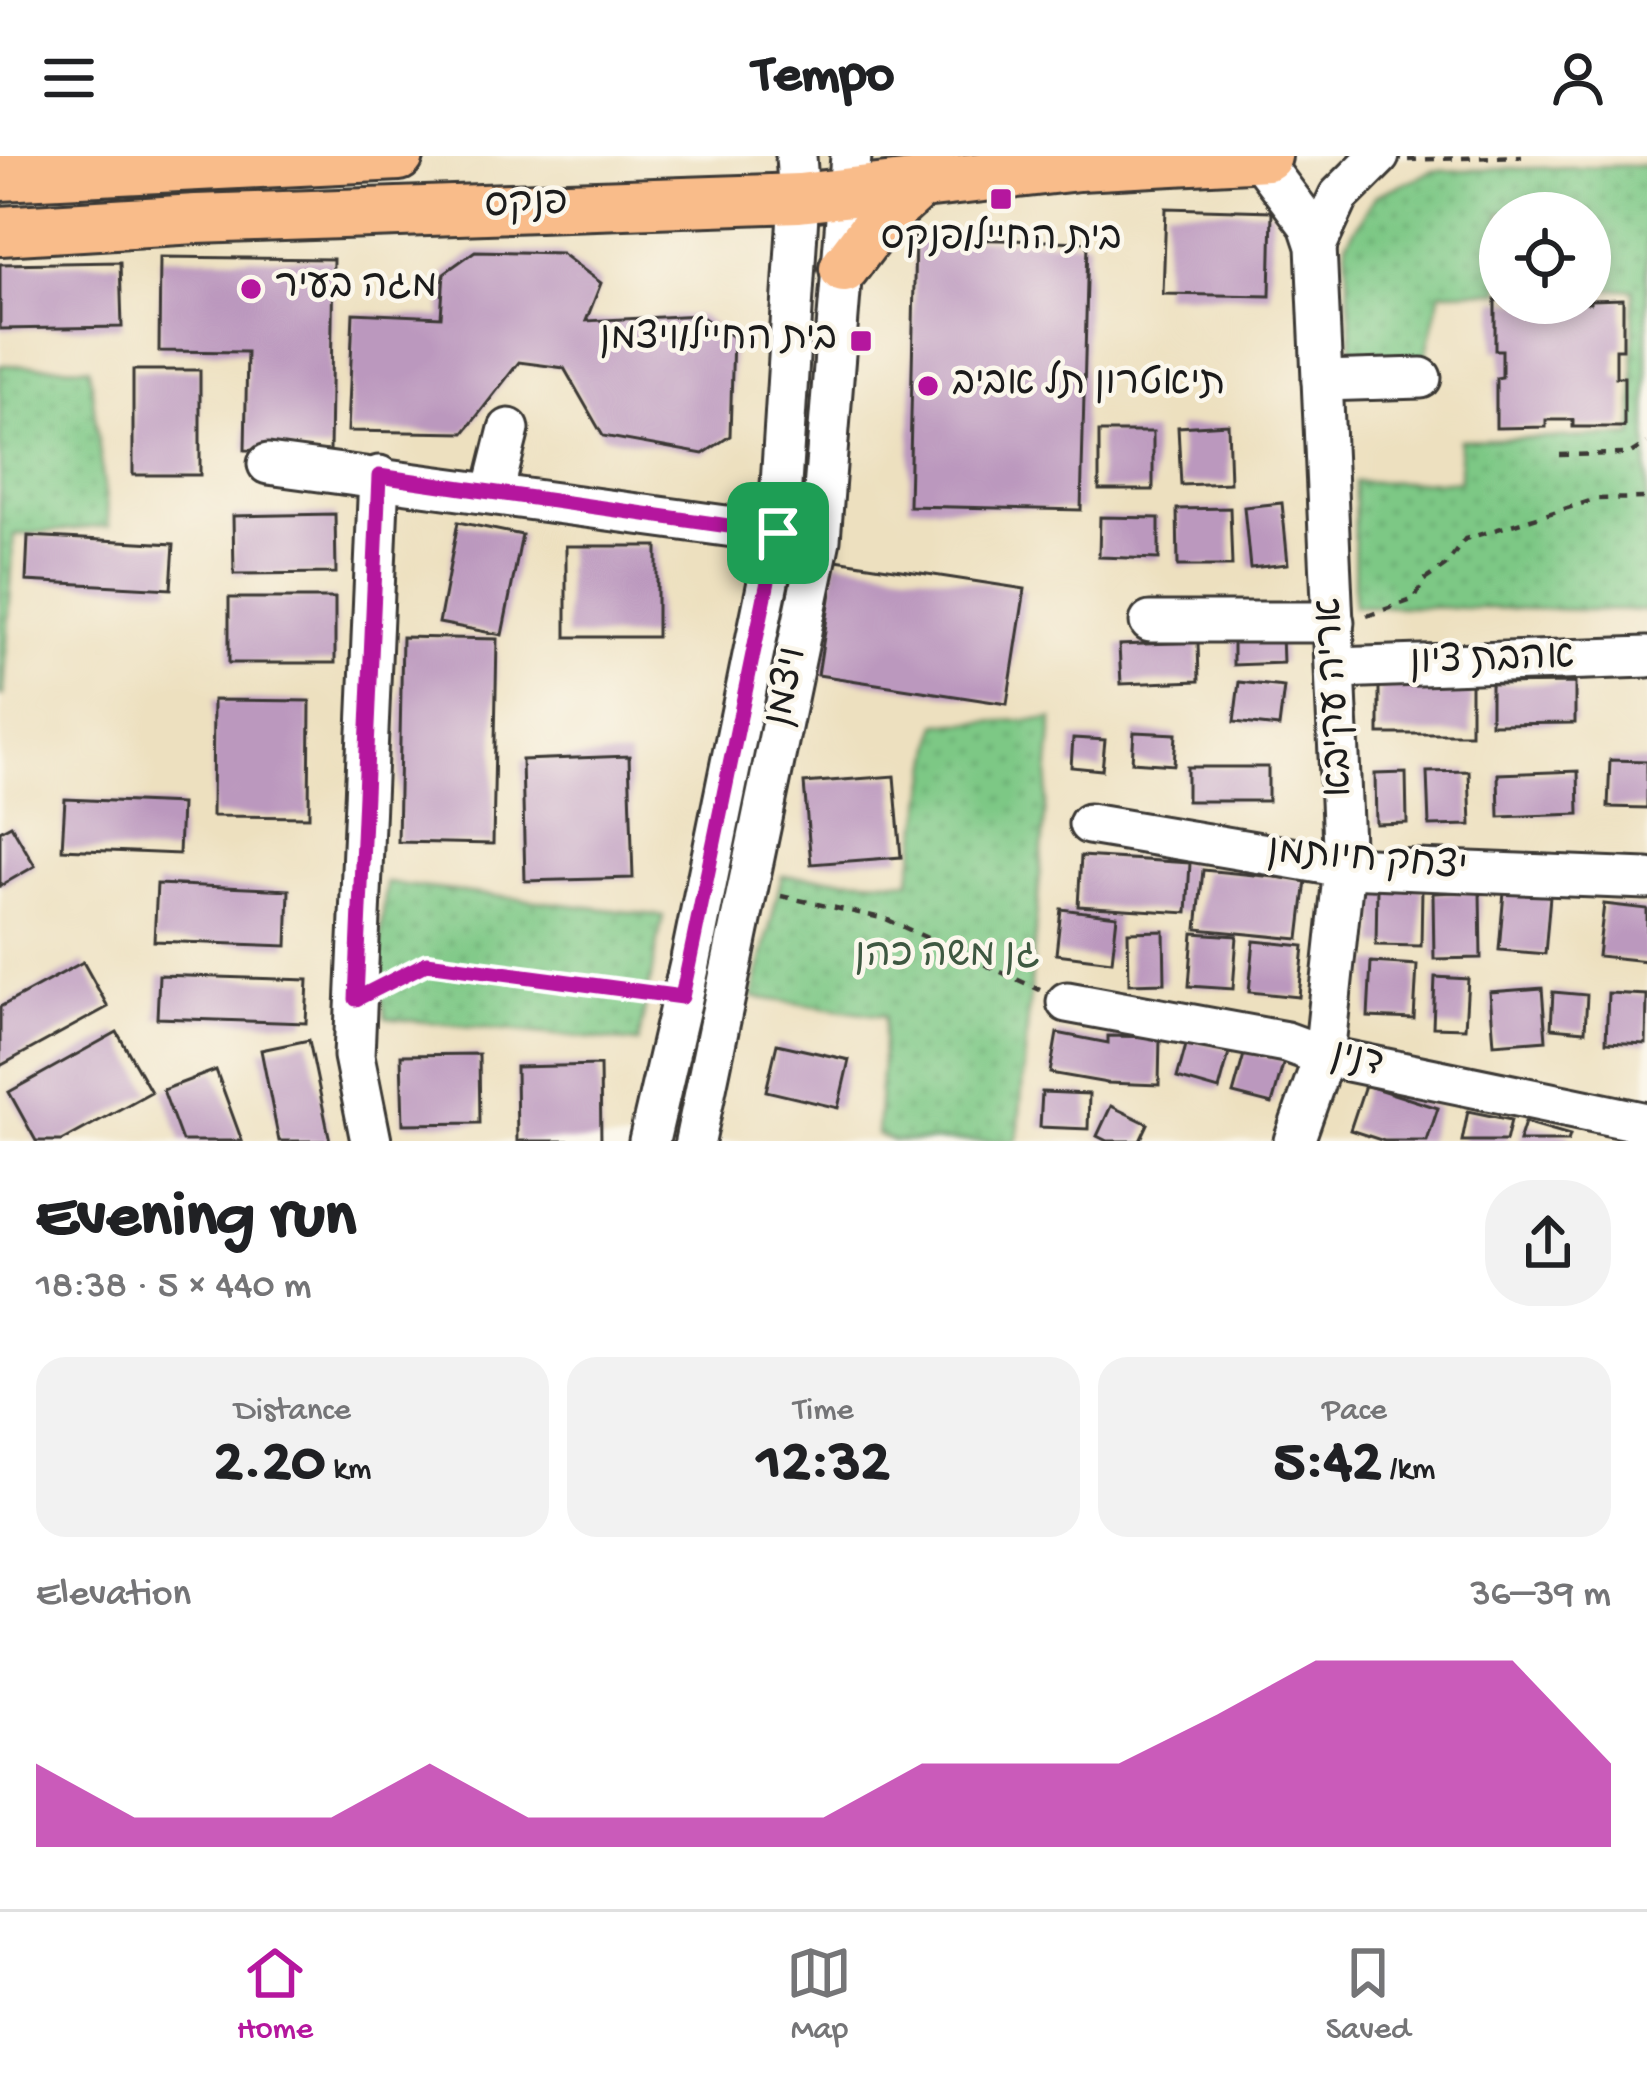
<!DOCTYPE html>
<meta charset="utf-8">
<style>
body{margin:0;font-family:"Gochi Hand","Playpen Sans Hebrew",sans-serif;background:#f2f2f2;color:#202124;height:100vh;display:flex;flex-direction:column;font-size:45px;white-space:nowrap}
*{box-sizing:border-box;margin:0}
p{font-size:39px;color:#757577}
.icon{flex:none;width:66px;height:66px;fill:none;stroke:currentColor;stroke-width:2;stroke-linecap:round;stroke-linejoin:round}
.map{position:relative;height:985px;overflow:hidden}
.details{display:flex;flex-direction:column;background:#fff;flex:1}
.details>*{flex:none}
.tools{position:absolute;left:1479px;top:36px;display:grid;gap:24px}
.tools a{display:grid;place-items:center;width:132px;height:132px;border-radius:50%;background:#fff;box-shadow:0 6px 18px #0003;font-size:60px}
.pin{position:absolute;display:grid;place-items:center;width:102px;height:102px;color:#fff;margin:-51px;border-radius:24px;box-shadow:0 6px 18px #0006}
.round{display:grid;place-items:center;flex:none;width:126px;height:126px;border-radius:48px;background:#f2f2f2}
.headline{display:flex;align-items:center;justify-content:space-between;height:204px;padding:0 36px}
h1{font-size:66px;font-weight:800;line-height:90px}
.metrics{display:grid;grid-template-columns:repeat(3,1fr);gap:18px;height:204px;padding:12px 36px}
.metrics div{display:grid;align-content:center;border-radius:30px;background:#f2f2f2;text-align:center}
.metrics b{font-size:60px;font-weight:800}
.metrics small{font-size:33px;font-weight:400}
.metrics p{font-size:33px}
.chart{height:336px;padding:24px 36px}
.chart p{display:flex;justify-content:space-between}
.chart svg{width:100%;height:216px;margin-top:12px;fill:#b5179e;opacity:.7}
header{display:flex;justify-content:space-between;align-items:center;height:156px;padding:0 36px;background:#fff;font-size:54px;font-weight:800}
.tab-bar{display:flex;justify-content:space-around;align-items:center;height:168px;border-top:3px solid #e0e0e0;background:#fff;font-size:33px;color:#757577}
.tab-bar a{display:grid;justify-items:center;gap:6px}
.tab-bar .selected{color:#b5179e}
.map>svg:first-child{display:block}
.park{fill:url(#park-dots);stroke:#4c7250;stroke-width:3}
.building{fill:#bb98be}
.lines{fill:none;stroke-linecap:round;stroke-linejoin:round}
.minor-casing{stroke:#3b3934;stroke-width:45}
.major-casing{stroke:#3b3934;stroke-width:54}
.path{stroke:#3b3934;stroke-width:4.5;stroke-dasharray:9 9;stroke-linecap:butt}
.minor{stroke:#fff;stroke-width:39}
.major{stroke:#f9bc8a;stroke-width:48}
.route-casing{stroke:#fff;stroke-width:24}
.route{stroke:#b5179e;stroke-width:15}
.poi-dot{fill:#b5179e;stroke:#fbf7ec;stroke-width:4.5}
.labels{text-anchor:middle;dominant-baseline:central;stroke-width:9;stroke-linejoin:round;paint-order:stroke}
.street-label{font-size:39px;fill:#1c1c1c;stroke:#fbf7ec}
.poi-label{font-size:39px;fill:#1c1c1c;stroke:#fbf7ec;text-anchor:start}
.park-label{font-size:39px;fill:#3e5841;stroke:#fbf7ec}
</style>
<header><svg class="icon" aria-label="menu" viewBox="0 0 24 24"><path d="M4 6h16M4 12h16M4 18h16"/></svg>Tempo<svg class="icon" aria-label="person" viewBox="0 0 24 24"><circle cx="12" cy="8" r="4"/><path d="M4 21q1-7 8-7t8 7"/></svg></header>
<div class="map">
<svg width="1647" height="985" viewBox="0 0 1647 985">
<defs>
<pattern id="park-dots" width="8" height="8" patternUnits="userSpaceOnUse" patternTransform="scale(3)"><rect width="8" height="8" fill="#7dc885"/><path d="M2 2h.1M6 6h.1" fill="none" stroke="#6bab72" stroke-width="1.8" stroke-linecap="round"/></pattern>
</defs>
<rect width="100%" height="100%" fill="#fbf7ec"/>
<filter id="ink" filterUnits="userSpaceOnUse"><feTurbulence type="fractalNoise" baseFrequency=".00833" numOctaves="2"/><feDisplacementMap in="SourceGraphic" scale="24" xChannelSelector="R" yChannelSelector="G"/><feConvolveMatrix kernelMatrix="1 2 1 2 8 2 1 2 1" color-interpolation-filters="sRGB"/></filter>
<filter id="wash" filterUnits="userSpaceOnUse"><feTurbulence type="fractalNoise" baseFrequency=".004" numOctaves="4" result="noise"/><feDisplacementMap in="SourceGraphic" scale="48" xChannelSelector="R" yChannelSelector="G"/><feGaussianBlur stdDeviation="2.7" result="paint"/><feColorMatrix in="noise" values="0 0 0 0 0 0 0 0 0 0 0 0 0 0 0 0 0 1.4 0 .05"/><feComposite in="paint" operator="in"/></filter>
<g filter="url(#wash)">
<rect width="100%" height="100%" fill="#ede0bf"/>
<g class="park">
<polygon points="1647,9 1647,455 1354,450 1355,326 1460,325 1460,284 1634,280 1633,133 1590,133 1590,57 1500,57 1500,135 1441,136 1425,204 1353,209 1346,87 1376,39 1433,15"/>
<polygon points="0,209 89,211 109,370 14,379 4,539 0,539"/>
<polygon points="1053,563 1018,981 1016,985 894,985 877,979 885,860 753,841 782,720 910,725 938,568"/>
<polygon points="386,727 663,760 638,887 386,862 377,819"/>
</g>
<g id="blocks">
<g class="building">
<polygon points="1166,52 1272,55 1270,140 1163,138"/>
<polygon points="915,82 1088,86 1081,354 909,350"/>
<polygon points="475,95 561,97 601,127 586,165 699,159 733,181 730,280 703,298 603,280 564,212 519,206 464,277 348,275 353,157 441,161 444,117"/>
<polygon points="160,101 333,103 330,295 245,294 247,196 159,195"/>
<polygon points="120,106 122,171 0,173 0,108"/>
<polygon points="1623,143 1623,193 1616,193 1616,221 1624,221 1624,271 1573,271 1573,264 1546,264 1546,271 1496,272 1496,222 1502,221 1502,194 1495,194 1495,144 1572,151 1572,147 1590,147 1590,144"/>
<rect x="133" y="214" width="67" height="105"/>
<polygon points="1228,268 1230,327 1181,329 1178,271"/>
<rect x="1099" y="276" width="54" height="58"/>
<polygon points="1282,347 1288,408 1250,412 1244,351"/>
<polygon points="1230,352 1232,410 1178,410 1177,353"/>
<polygon points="335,358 336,417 234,418 233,360"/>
<polygon points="1100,361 1159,362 1159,403 1099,401"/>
<polygon points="458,366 522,379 502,479 439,467"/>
<polygon points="28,380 174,388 171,433 26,425"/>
<rect x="566" y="390" width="91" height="91"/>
<polygon points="836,404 1025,433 1007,548 818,519"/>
<rect x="229" y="442" width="106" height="65"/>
<polygon points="1282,479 1283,507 1233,509 1233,481"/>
<polygon points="402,481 497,483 493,688 398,686"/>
<polygon points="1198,486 1199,525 1121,528 1119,489"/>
<rect x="1379" y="523" width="92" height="55"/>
<polygon points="1239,526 1284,531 1279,571 1234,566"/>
<polygon points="1575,527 1575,567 1491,568 1491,528"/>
<polygon points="213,544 310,545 309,661 212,660"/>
<polygon points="1134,576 1176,578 1174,609 1132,606"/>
<polygon points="1073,582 1105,584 1102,614 1071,611"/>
<polygon points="629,600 633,722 525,725 522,604"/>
<polygon points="1610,604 1647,605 1647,652 1608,651"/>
<rect x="1187" y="611" width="81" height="34"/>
<polygon points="1469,615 1471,669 1429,670 1427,616"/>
<polygon points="1578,615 1579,658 1499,661 1498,618"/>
<polygon points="1406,617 1407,667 1376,668 1375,618"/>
<polygon points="894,620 901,701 811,708 804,627"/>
<polygon points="65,643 181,648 179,698 62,693"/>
<polygon points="11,669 35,710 0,730 0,675"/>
<polygon points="1081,700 1190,707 1187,757 1078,750"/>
<polygon points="1203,714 1306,724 1299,783 1197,773"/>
<polygon points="157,728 289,734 287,790 154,785"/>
<polygon points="1377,730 1422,732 1421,790 1376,789"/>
<polygon points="1480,735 1481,802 1434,803 1433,737"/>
<polygon points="1504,736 1550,740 1545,798 1499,794"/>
<polygon points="1604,748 1647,753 1647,805 1598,800"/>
<polygon points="1061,753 1117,760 1112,805 1056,798"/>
<polygon points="1164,775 1165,827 1129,828 1128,776"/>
<polygon points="1193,777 1237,780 1233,833 1189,830"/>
<polygon points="1254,785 1304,790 1299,841 1249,836"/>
<polygon points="83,806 108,851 0,910 0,851"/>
<polygon points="1371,806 1417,809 1414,863 1368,861"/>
<polygon points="159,819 308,824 306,867 157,862"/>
<polygon points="1435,821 1468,823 1465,872 1433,871"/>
<polygon points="1542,832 1546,884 1494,888 1490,836"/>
<polygon points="1553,836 1587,839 1585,875 1551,872"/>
<polygon points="1608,837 1647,839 1646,888 1606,886"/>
<polygon points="117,876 151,936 62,985 36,985 9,936"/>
<polygon points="1057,877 1108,887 1108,880 1160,881 1159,929 1107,927 1050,917"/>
<polygon points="1188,882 1230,894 1219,934 1177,922"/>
<polygon points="309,884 330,985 279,985 261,894"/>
<polygon points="777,888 849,904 838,952 766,935"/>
<polygon points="1245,895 1284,905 1272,948 1233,938"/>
<polygon points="479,898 480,967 403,968 401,899"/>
<polygon points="600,909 601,985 517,985 516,911"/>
<polygon points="216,914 242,985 182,985 163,934"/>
<polygon points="1365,929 1438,952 1427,985 1384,985 1350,974"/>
<polygon points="1042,936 1089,938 1088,973 1040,971"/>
<polygon points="1111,950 1148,968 1140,985 1107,985 1097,980"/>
<polygon points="1468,955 1511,964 1506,985 1462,985"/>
<polygon points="1525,966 1570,979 1568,985 1519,985"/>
</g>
</g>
</g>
<g filter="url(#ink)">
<use href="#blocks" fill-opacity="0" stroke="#3b3934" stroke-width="3"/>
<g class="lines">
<defs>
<g id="minor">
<polyline points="1258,1 1309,69 1316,90 1344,711 1324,900 1294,985"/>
<polyline points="1316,90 1339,40 1379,0"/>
<polyline points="1322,225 1421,222"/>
<polyline points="268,308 778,377"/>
<polyline points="493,337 509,273"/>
<polyline points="1150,466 1334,466"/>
<polyline points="1337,512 1647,501"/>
<polyline points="1089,668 1344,711 1647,723"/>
<polyline points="1067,846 1286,886 1324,900 1647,967"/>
<polyline points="371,985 354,900 379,320"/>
<polyline points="649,985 690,808 778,377 799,42 796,0"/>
<polyline points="695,985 820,384 851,0"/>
</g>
<g id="major">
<polyline points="0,20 399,0"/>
<polyline points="0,75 196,63 799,42 1079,10 1267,0"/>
<polyline points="844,112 878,67 918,30"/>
</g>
</defs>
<use href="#minor" class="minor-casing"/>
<use href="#major" class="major-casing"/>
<g class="path">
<polyline points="1408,4 1522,0"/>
<polyline points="1560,299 1629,298 1647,287"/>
<polyline points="1367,460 1415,443 1423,425 1445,410 1465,383 1597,343 1647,342"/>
<polyline points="781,740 886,763 1040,834"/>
<polyline points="388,827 427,807 652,837"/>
</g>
<use href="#minor" class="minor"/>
<use href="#major" class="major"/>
</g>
</g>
<g class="lines" filter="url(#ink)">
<defs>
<polygon id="route" points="379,320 778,377 682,841 427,807 356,843"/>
</defs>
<use href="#route" class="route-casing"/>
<use href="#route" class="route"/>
</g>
<g class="poi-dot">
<rect x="989" y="31" width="24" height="24" rx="6"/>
<circle cx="251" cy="133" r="12"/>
<rect x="849" y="173" width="24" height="24" rx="6"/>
<circle cx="928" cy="230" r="12"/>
</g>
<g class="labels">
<g class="street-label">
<text transform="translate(526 51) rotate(-2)">פנקס</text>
<text transform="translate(1492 506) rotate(-2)">אהבת ציון</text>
<text transform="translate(789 531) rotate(-78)">ויצמן</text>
<text transform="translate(1337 541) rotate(-93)">אריה עקיבא</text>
<text transform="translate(1367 706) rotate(5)">יצחק חיותמן</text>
<text transform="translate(1357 906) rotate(13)">דנין</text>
</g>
<g class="poi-label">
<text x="1001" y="85" text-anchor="middle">בית החייל/פנקס</text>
<text x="275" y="133">מגה בעיר</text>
<text x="837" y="185" text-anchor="end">בית החייל/ויצמן</text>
<text x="952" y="230">תיאטרון תל אביב</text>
</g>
<g class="park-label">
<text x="947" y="802">גן משה כהן</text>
</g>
</g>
</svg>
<div class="tools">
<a><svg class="icon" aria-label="locate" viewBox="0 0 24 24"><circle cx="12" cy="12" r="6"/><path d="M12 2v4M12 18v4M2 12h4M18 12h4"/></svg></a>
</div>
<div class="pin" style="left:778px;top:377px;background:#1e9e55"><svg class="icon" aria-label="arrive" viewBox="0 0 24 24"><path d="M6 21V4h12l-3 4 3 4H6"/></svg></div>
</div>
<section class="details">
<div class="headline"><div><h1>Evening run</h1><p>18:38 · 5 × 440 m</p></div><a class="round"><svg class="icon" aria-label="share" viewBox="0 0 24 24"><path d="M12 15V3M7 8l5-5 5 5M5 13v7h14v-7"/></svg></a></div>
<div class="metrics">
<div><p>Distance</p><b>2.20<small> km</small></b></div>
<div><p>Time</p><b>12:32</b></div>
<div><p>Pace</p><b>5:42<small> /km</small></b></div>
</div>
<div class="chart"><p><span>Elevation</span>36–39 m</p>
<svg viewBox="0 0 160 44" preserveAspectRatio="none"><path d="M0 44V27L10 38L20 38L30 38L40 27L50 38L60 38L70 38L80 38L90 27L100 27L110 27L120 17L130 6L140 6L150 6L160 27V44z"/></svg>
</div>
</section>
<nav class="tab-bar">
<a class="selected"><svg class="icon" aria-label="home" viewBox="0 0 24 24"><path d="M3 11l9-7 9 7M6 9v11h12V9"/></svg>Home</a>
<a><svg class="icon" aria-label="map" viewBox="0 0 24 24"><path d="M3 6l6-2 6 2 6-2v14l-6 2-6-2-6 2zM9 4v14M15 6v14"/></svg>Map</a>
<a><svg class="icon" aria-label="saved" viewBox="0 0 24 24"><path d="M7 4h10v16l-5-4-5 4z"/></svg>Saved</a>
</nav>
